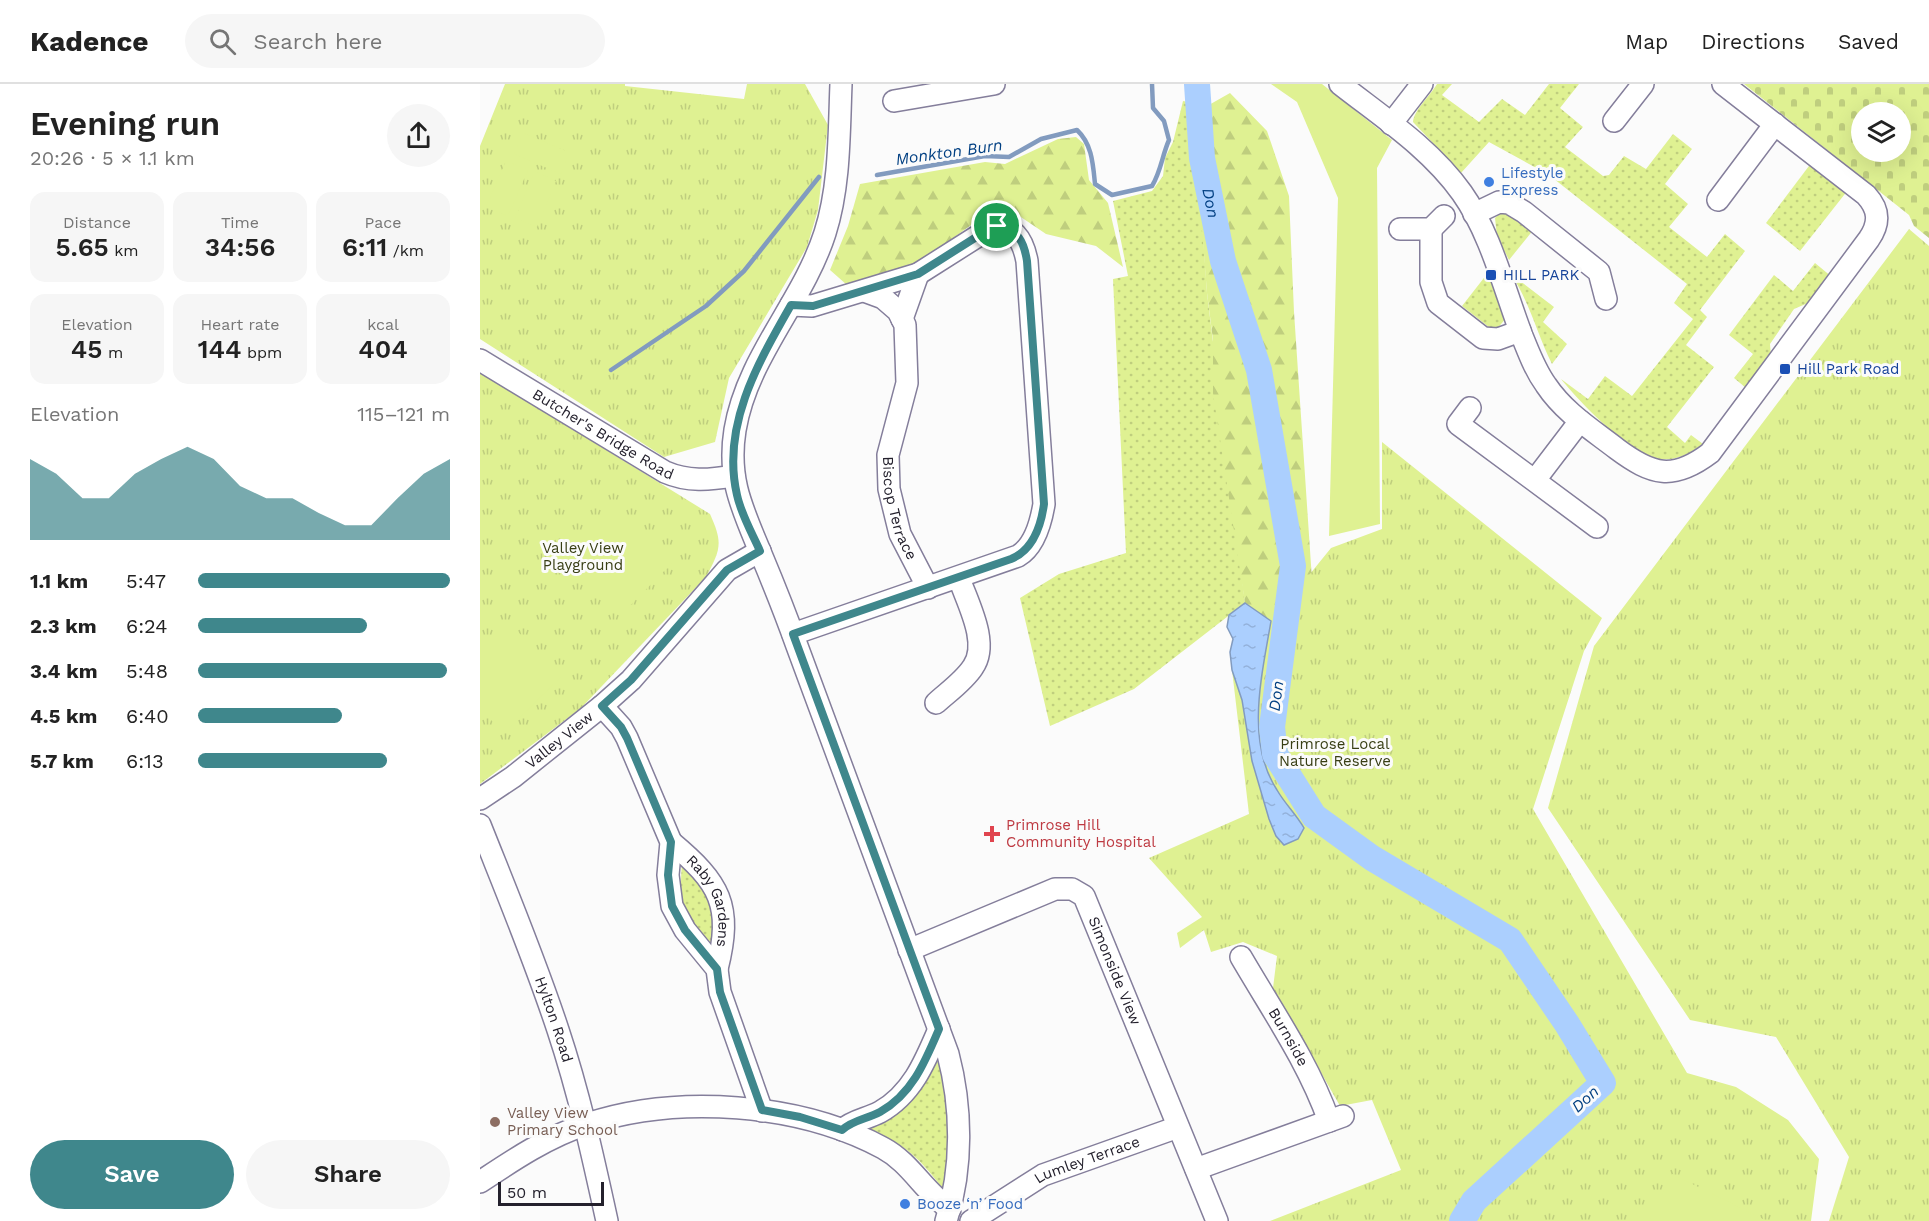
<!DOCTYPE html>
<meta charset="utf-8">
<style>
body{margin:0;font-family:"Work Sans",sans-serif;background:#f6f6f6;color:#222;height:100vh;display:flex;flex-direction:column;font-size:22px;white-space:nowrap}
*{box-sizing:border-box;margin:0}
p{font-size:20px;color:#767676}
.icon{flex:none;width:33px;height:33px;fill:none;stroke:currentColor;stroke-width:2;stroke-linecap:round;stroke-linejoin:round}
.map{position:relative;flex:1;overflow:hidden}
.panel{display:flex;flex-direction:column;background:#fff;width:480px}
.panel>*{flex:none}
.controls{position:absolute;left:1371px;top:18px;display:grid;gap:12px}
.controls a{display:grid;place-items:center;width:60px;height:60px;border-radius:50%;background:#fff;box-shadow:0 6px 24px #0002;font-size:30px}
.scale{position:absolute;left:18px;bottom:15px;width:106px;box-sizing:border-box;padding-left:6px;border:3px solid #24212d;border-top:0;font-size:16px;line-height:21px;white-space:nowrap;color:#24212d;-webkit-text-stroke:4px #fbfbfb;paint-order:stroke}
.pin{position:absolute;display:grid;place-items:center;width:51px;height:51px;color:#fff;margin:-26px;border:3px solid #fff;border-radius:50%;box-shadow:0 2px 6px #0007}
.round{display:grid;place-items:center;flex:none;width:63px;height:63px;border-radius:32px;background:#f6f6f6}
.headline{display:flex;align-items:center;justify-content:space-between;height:102px;padding:0 30px}
h1{font-size:33px;font-weight:600;line-height:45px}
.stats{display:grid;grid-template-columns:repeat(3,1fr);gap:9px;height:102px;padding:6px 30px}
.stats div{display:grid;align-content:center;border-radius:15px;background:#f6f6f6;text-align:center}
.stats b{font-size:26px;font-weight:600}
.stats small{font-size:16px;font-weight:400}
.stats p{font-size:16px}
.chart{height:168px;padding:12px 30px}
.chart p{display:flex;justify-content:space-between}
.chart svg{width:100%;height:108px;margin-top:6px;fill:#3f878c;opacity:.7}
.action{display:flex;gap:12px;margin-top:auto;padding:12px 30px}
.action a{flex:1;height:69px;border-radius:36px;background:#3f878c;color:#fff;font-size:24px;font-weight:600;line-height:69px;text-align:center}
.action a+a{background:#f6f6f6;color:#222}
ul{padding:0 30px;list-style:none;font-size:20px}
li{display:grid;grid-template-columns:96px 72px 1fr;align-items:center;height:45px}
li i{height:15px;border-radius:8px;background:#3f878c}
header{display:flex;align-items:center;gap:36px;box-sizing:border-box;height:84px;padding:0 30px;background:#fff;border-bottom:2px solid #e0e0e0}
header strong{font-size:28px}
nav{display:flex;gap:33px;margin-inline-start:auto;font-size:21px}
.search{width:420px;height:54px;background:#f6f6f6;display:flex;align-items:center;gap:15px;box-sizing:border-box;padding:0 21px;border-radius:33px;color:#767676;font-size:22px}
main{display:flex;flex:1;min-height:0}
.map>svg:first-child{display:block}
.grass{fill:url(#grass-dots)}
.forest{fill:url(#forest-firs)}
.cemetery{fill:url(#cemetery-stones);fill-rule:evenodd}
.park{fill:url(#park-tufts)}
.garden{fill:#dff192}
.water{fill:url(#water-ripples);stroke:#829bbf;stroke-width:1.5}
.lines{fill:none;stroke-linecap:round;stroke-linejoin:round}
.stream{stroke:#829bbf;stroke-width:4.5}
.river{stroke:#abcffe;stroke-width:26}
.minor-casing{stroke:#847e9b;stroke-width:24}
.minor{stroke:#fff;stroke-width:21}
.route-casing{stroke:#fff;stroke-width:12}
.route{stroke:#3f878c;stroke-width:8}
.shop-dot{fill:#3f7fe0;stroke:#fbfbfb;stroke-width:2}
.transit-dot{fill:#1a4fb4;stroke:#fbfbfb;stroke-width:2}
.health-dot{fill:#e0444e;stroke:#fbfbfb;stroke-width:2}
.education-dot{fill:#8d6e63;stroke:#fbfbfb;stroke-width:2}
.labels{text-anchor:middle;dominant-baseline:central;stroke-width:6;stroke-linejoin:round;paint-order:stroke}
.shop-label{font-size:15px;fill:#366cbe;stroke:#fbfbfb;text-anchor:start}
.transit-label{font-size:15px;fill:#164399;stroke:#fbfbfb;text-anchor:start}
.street-label{font-size:15px;fill:#24212d;stroke:#fbfbfb}
.park-label{font-size:15px;fill:#383e14;stroke:#fbfbfb}
.health-label{font-size:15px;fill:#be3a42;stroke:#fbfbfb;text-anchor:start}
.education-label{font-size:15px;fill:#785e54;stroke:#fbfbfb;text-anchor:start}
.water-label{font-size:16px;font-style:italic;fill:#003f82;stroke:#fbfbfb}
</style>
<header>
<strong>Kadence</strong>
<div class="search"><svg class="icon" aria-label="search" viewBox="0 0 24 24"><circle cx="10" cy="10" r="6"/><path d="M15 15l6 6"/></svg>Search here</div>
<nav><a>Map</a><a>Directions</a><a>Saved</a></nav>
</header>
<main>
<section class="panel">
<div class="headline"><div><h1>Evening run</h1><p>20:26 · 5 × 1.1 km</p></div><a class="round"><svg class="icon" aria-label="share" viewBox="0 0 24 24"><path d="M12 15V3M7 8l5-5 5 5M5 13v7h14v-7"/></svg></a></div>
<div class="stats">
<div><p>Distance</p><b>5.65<small> km</small></b></div>
<div><p>Time</p><b>34:56</b></div>
<div><p>Pace</p><b>6:11<small> /km</small></b></div>
</div>
<div class="stats">
<div><p>Elevation</p><b>45<small> m</small></b></div>
<div><p>Heart rate</p><b>144<small> bpm</small></b></div>
<div><p>kcal</p><b>404</b></div>
</div>
<div class="chart"><p><span>Elevation</span>115–121 m</p>
<svg viewBox="0 0 160 44" preserveAspectRatio="none"><path d="M0 44V11L10 17L20 27L30 27L40 17L50 11L60 6L70 11L80 22L90 27L100 27L110 33L120 38L130 38L140 27L150 17L160 11V44z"/></svg>
</div>
<ul>
<li><b>1.1 km</b>5:47<i style="width:100%"></i></li>
<li><b>2.3 km</b>6:24<i style="width:67%"></i></li>
<li><b>3.4 km</b>5:48<i style="width:99%"></i></li>
<li><b>4.5 km</b>6:40<i style="width:57%"></i></li>
<li><b>5.7 km</b>6:13<i style="width:75%"></i></li>
</ul>
<div class="action"><a>Save</a><a>Share</a></div>
</section>
<div class="map">
<svg width="1449" height="1137" viewBox="0 0 1449 1137">
<defs>
<pattern id="grass-dots" width="8" height="8" patternUnits="userSpaceOnUse" patternTransform="scale(1.5)"><rect width="8" height="8" fill="#dff192"/><path d="M2 2h.1M6 6h.1" fill="none" stroke="#bfce7e" stroke-width="1.8" stroke-linecap="round"/></pattern>
<pattern id="forest-firs" width="22" height="20" patternUnits="userSpaceOnUse" patternTransform="scale(1.5)"><rect width="22" height="20" fill="#dff192"/><path d="M5 1l3.5 6h-7zM16 11l3.5 6h-7z" fill="#bfce7e"/></pattern>
<pattern id="cemetery-stones" width="16" height="16" patternUnits="userSpaceOnUse" patternTransform="scale(1.5)"><rect width="16" height="16" fill="#dff192"/><path d="M2 7V4a2 2 0 0 1 4 0v3zM10 15v-3a2 2 0 0 1 4 0v3z" fill="#bfce7e"/></pattern>
<pattern id="park-tufts" width="24" height="20" patternUnits="userSpaceOnUse" patternTransform="scale(1.5)"><rect width="24" height="20" fill="#dff192"/><path d="M3 7l-1-3M5 7V3M7 7l1-3M15 17l-1-3M17 17v-4M19 17l1-3" fill="none" stroke="#bfce7e"/></pattern>
<pattern id="water-ripples" width="26" height="14" patternUnits="userSpaceOnUse" patternTransform="scale(1.5)"><rect width="26" height="14" fill="#abcffe"/><path d="M2 4q2-2 4 0t4 0M15 11q2-2 4 0t4 0" fill="none" stroke="#93b1da"/></pattern>
</defs>
<rect width="100%" height="100%" fill="#fbfbfb"/>
<g class="grass">
<path d="M957,0H972L962,11L999,38L1022,15L1045,31L1069,0H1099L1080,24L1103,43L1085,63L1123,92L1129,91L1144,72L1166,85L1193,50L1212,65L1185,100L1208,120L1189,143L1227,173L1245,150L1265,167L1220,226L1227,233L1206,261L1234,283L1187,343L1205,359L1211,351L1223,360C1210,369 1197,377 1181,375C1151,373 1099,317 1081,295L1108,315L1125,292L1152,312L1213,235L1194,219L1207,200L1069,91L1009,58L981,89L933,38C934,26 950,12 957,0Z"/>
<polygon points="703,17 714,19 727,209 765,519 654,605 570,642 540,514 579,490 646,469 633,195 648,192 633,117 672,107 683,92 685,74 693,58"/>
<polygon points="1332,78 1368,106 1320,167 1286,139"/>
<polygon points="1030,126 1054,145 1029,176 1017,152 1015,134 1021,128"/>
<polygon points="1335,179 1352,193 1328,219 1314,225 1290,260 1291,272 1266,304 1254,294 1273,270 1249,251 1294,191 1313,207"/>
<polygon points="1007,190 1012,196 1026,234 1017,245 1010,244 982,222"/>
<path d="M1031,190L1074,223L1063,238L1087,260L1072,280C1057,250 1050,219 1031,190Z"/>
<path d="M202,778C229,810 237,817 234,861C201,835 199,819 202,778Z"/>
<path d="M458,977C475,1013 469,1068 465,1107C439,1075 427,1059 386,1047C418,1030 439,1007 458,977Z"/>
</g>
<g class="forest">
<polygon points="750,9 787,47 809,112 814,228 837,570 765,519 733,309 733,256 727,209 713,30"/>
<path d="M596,53L604,60L609,96L628,119L643,183L616,162L566,150L523,121C494,136 472,157 446,173C422,187 393,194 367,201L350,186L368,142L380,100L505,78L525,80L578,55Z"/>
</g>
<path class="cemetery" d="M1264,0H1449V154L1434,142L1429,131ZM1382,28H1420V68H1382Z"/>
<g class="park">
<polygon points="25,0 145,0 145,2 264,15 267,0 325,0 348,41 338,126 327,163 249,294 235,358 184,373 0,255 0,62"/>
<polygon points="1429,145 1449,162 1449,1137 1349,1137 1369,1073 1296,953 1210,936 1068,724 1114,562"/>
<path d="M0,288L230,430C243,459 241,465 226,493L101,624L0,700Z"/>
<polygon points="902,358 1122,534 1104,567 1053,725 1207,989 1256,1003 1308,1036 1339,1075 1331,1137 790,1137 921,1086 892,1016 860,1022 793,904 797,872 763,858 731,868 724,846 700,864 697,849 722,833 669,774 769,730 752,586 851,464 902,445"/>
</g>
<g class="garden">
<polygon points="791,0 842,0 912,56 897,84 900,440 849,452 858,114 817,18"/>
<polygon points="43,49 89,68 81,90 34,70"/>
<polygon points="26,77 48,86 28,132 6,123"/>
<polygon points="55,87 76,97 57,143 35,134"/>
<polygon points="138,423 193,478 141,531 85,477"/>
<polygon points="27,537 82,592 24,649 0,625 0,564"/>
<polygon points="1192,1090 1287,1137 1169,1137"/>
</g>
<path class="water" d="M765,519L791,537C782,591 765,657 797,706C805,720 816,730 824,744L818,755L804,761L796,752L789,735L772,677L762,616L752,586L750,568L753,555L747,543L749,531Z"/>
<g class="lines">
<g class="stream">
<path d="M397,91L505,72L529,73L561,55L597,46C612,60 613,80 615,100L632,111L672,102C681,87 682,72 689,56L684,37L673,24L672,0"/>
<polyline points="131,286 226,222 264,187 339,93"/>
</g>
<path class="river" id="s1" d="M717,0L722,74L743,177L779,286L813,482L792,643L795,670L834,732L892,774L1030,856L1087,940L1123,999L994,1117L982,1137"/>
<defs>
<g id="minor">
<path d="M361,0C359,49 360,102 345,149C323,218 267,273 255,346C247,396 263,426 281,470C294,501 306,531 317,562C367,698 418,834 468,970C482,1023 483,1084 466,1137"/>
<path d="M860,0C902,33 950,64 982,109C1011,150 1024,205 1042,252C1049,269 1055,286 1066,301C1084,328 1111,345 1137,365C1172,391 1193,397 1230,369L1389,155C1400,139 1399,125 1386,111L1243,0"/>
<polyline points="414,17 514,0"/>
<polyline points="1134,37 1163,0"/>
<polyline points="911,40 942,0"/>
<polyline points="1238,116 1295,40"/>
<polyline points="994,130 1019,118 1029,119 1044,128 1119,188 1126,215"/>
<polyline points="920,145 951,145 964,132"/>
<polyline points="951,145 951,198 958,219 1003,254 1018,255 1040,247"/>
<path id="s2" d="M384,207L403,214L418,227L425,241L427,299L408,371L409,405L420,450L448,504"/>
<path d="M311,221L332,222L438,190L509,145C533,138 543,156 547,177L564,420C561,438 555,462 538,472L313,550"/>
<polyline points="422,235 438,190"/>
<path id="s3" d="M0,276L185,388C208,398 229,396 254,392"/>
<polyline points="990,324 978,340 1117,443"/>
<polyline points="1055,396 1100,337"/>
<path d="M456,619C468,608 484,597 493,583C510,559 487,518 479,494"/>
<polyline points="122,622 141,643 147,654 191,758 188,791 192,822 205,846 237,885 240,908 282,1027"/>
<path id="s4" d="M0,715L33,693L122,622L151,596L247,486L280,467"/>
<path id="s5" d="M0,741C27,809 55,876 78,946C99,1009 113,1073 127,1137"/>
<path id="s6" d="M191,758C240,799 253,821 237,885"/>
<path id="s7" d="M429,866L575,805H592L604,812L737,1137"/>
<path id="s8" d="M761,873C793,928 828,978 849,1037"/>
<path d="M362,1046C373,1036 387,1035 400,1028C432,1010 445,978 459,945"/>
<polyline points="716,1085 863,1032"/>
<path d="M0,1098C33,1076 69,1052 107,1040C198,1010 319,1019 403,1064C431,1079 444,1108 470,1125"/>
<path id="s9" d="M491,1137L563,1091L698,1043"/>
</g>
</defs>
<use href="#minor" class="minor-casing"/>
<use href="#minor" class="minor"/>
</g>
<g class="lines">
<defs>
<path id="route" d="M517,142C538,145 544,158 547,177L564,420C561,442 553,466 531,475L313,550L459,945C445,978 432,1010 400,1028C387,1035 373,1036 362,1046L320,1033L282,1026L240,908L237,885L205,846L192,822L188,791L191,758L147,654L141,643L122,622L151,596L247,486L280,467C272,449 261,430 257,411C241,342 278,279 311,221L333,222L438,190L509,145Z"/>
</defs>
<use href="#route" class="route-casing"/>
<use href="#route" class="route"/>
</g>
<g class="shop-dot">
<circle cx="1009" cy="98" r="6"/>
<circle cx="425" cy="1120" r="6"/>
</g>
<g class="transit-dot">
<rect x="1005" y="185" width="12" height="12" rx="3"/>
<rect x="1299" y="279" width="12" height="12" rx="3"/>
</g>
<path class="health-dot" d="M509 741h6v6h6v6h-6v6h-6v-6h-6v-6h6z"/>
<circle class="education-dot" cx="15" cy="1038" r="6"/>
<g class="labels">
<g class="shop-label">
<text x="1021" y="89">Lifestyle<tspan x="1021" dy="17">Express</tspan></text>
<text x="437" y="1120">Booze ‘n’ Food</text>
</g>
<g class="transit-label">
<text x="1023" y="191">HILL PARK</text>
<text x="1317" y="285">Hill Park Road</text>
</g>
<g class="street-label">
<text stroke="none"><textPath href="#s3" startOffset="144">Butcher's Bridge Road</textPath></text>
<text stroke="none"><textPath href="#s2" startOffset="243">Biscop Terrace</textPath></text>
<text stroke="none"><textPath href="#s4" startOffset="99">Valley View</textPath></text>
<text stroke="none"><textPath href="#s6" startOffset="74">Raby Gardens</textPath></text>
<text stroke="none"><textPath href="#s7" startOffset="270">Simonside View</textPath></text>
<text stroke="none"><textPath href="#s5" startOffset="208">Hylton Road</textPath></text>
<text stroke="none"><textPath href="#s8" startOffset="93">Burnside</textPath></text>
<text stroke="none"><textPath href="#s9" startOffset="132">Lumley Terrace</textPath></text>
</g>
<g class="park-label">
<text x="103" y="464">Valley View<tspan x="103" dy="17">Playground</tspan></text>
<text x="855" y="660">Primrose Local<tspan x="855" dy="17">Nature Reserve</tspan></text>
</g>
<g class="health-label">
<text x="526" y="741">Primrose Hill<tspan x="526" dy="17">Community Hospital</tspan></text>
</g>
<g class="education-label">
<text x="27" y="1029">Valley View<tspan x="27" dy="17">Primary School</tspan></text>
</g>
<g class="water-label">
<text transform="translate(469 68) rotate(-8)">Monkton Burn</text>
<text stroke="none"><textPath href="#s1" startOffset="120">Don</textPath></text>
<text transform="translate(796 612) rotate(-83)">Don</text>
<text transform="translate(1105 1015) rotate(-42)">Don</text>
</g>
</g>
</svg>
<div class="controls">
<a><svg class="icon" aria-label="layers" viewBox="0 0 24 24"><path d="M12 4l9 5-9 5-9-5zM3 14l9 5 9-5"/></svg></a>
</div>
<div class="scale">50 m</div>
<div class="pin" style="left:517px;top:142px;background:#1e9e55"><svg class="icon" aria-label="arrive" viewBox="0 0 24 24"><path d="M6 21V4h12l-3 4 3 4H6"/></svg></div>
</div>
</main>
